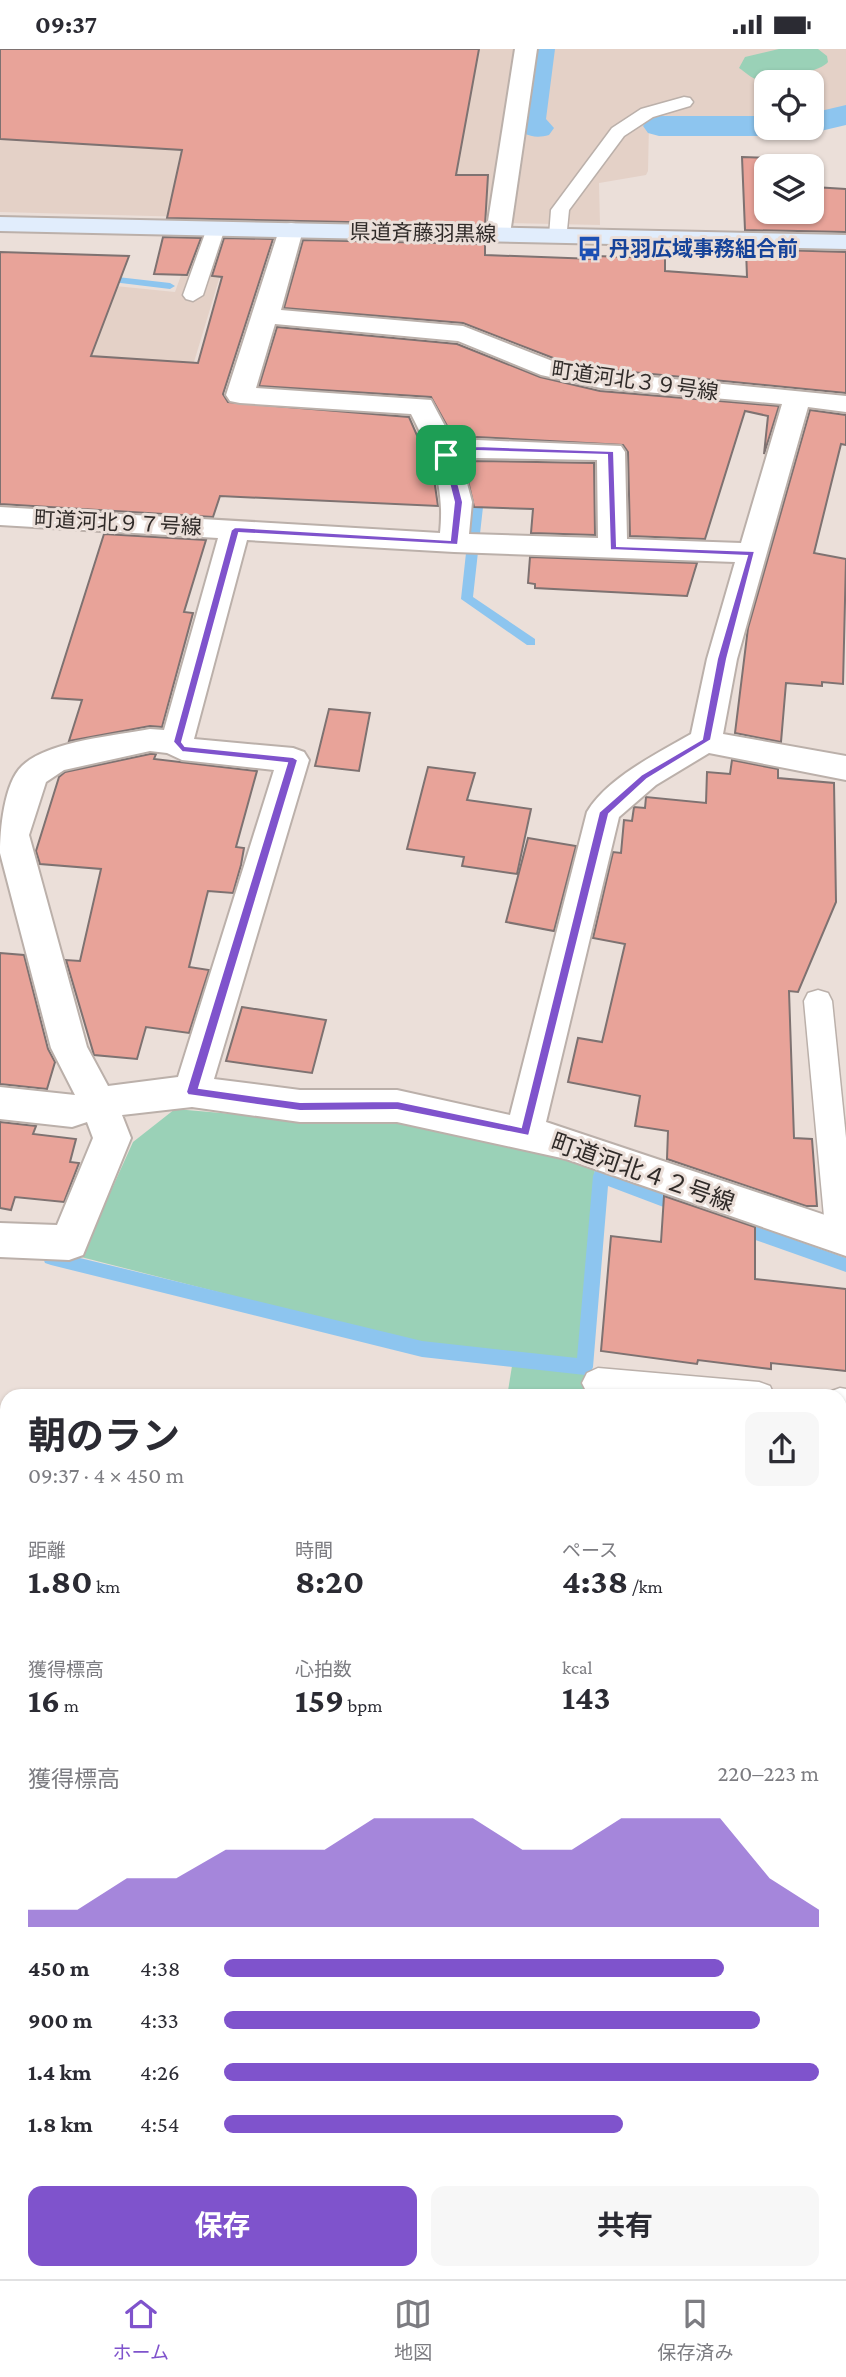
<!DOCTYPE html>
<html lang="ja">
<meta charset="utf-8">
<style>
body{margin:0;font-family:"Crimson Pro","Noto Sans JP",serif;background:#f7f7f7;color:#2b2b33;height:100vh;display:flex;flex-direction:column;font-size:26px;white-space:nowrap}
*{box-sizing:border-box;margin:0}
p{font-size:23px;color:#7c7c81}
.icon{flex:none;width:38px;height:38px;fill:none;stroke:currentColor;stroke-width:2;stroke-linecap:round;stroke-linejoin:round}
.map{position:relative;flex:1;overflow:hidden}
.panel{position:absolute;left:0px;top:1340px;width:847px;height:891px;display:flex;flex-direction:column;background:#fff;border-radius:21px 21px 0 0;box-shadow:0 2px 5px #0004}
.panel>*{flex:none}
.controls{position:absolute;left:754px;top:21px;display:grid;gap:14px}
.controls a{display:grid;place-items:center;width:70px;height:70px;border-radius:14px;background:#fff;box-shadow:0 2px 5px #0004;font-size:35px}
.pin{position:absolute;display:grid;place-items:center;width:60px;height:60px;color:#fff;margin:-30px;border-radius:14px;box-shadow:0 4px 10px #0006}
.round{display:grid;place-items:center;flex:none;width:74px;height:74px;border-radius:14px;background:#f7f7f7}
.headline{display:flex;align-items:center;justify-content:space-between;height:119px;padding:0 28px}
h1{font-size:38px;font-weight:700;line-height:52px}
.metrics{display:grid;grid-template-columns:repeat(3,1fr);gap:10px;height:119px;padding:7px 28px}
.metrics div{display:grid;align-content:center}
.metrics b{font-size:35px;font-weight:700}
.metrics small{font-size:19px;font-weight:400}
.metrics p{font-size:19px}
.chart{height:196px;padding:14px 28px}
.chart p{display:flex;justify-content:space-between}
.chart svg{width:100%;height:126px;margin-top:7px;fill:#7f53cc;opacity:.7}
.cta{display:flex;gap:14px;margin-top:auto;padding:14px 28px}
.cta a{flex:1;height:80px;border-radius:14px;background:#7f53cc;color:#fff;font-size:28px;font-weight:700;line-height:80px;text-align:center}
.cta a+a{background:#f7f7f7;color:#2b2b33}
ul{padding:0 28px;list-style:none;font-size:23px}
li{display:grid;grid-template-columns:112px 84px 1fr;align-items:center;height:52px}
li i{height:18px;border-radius:9px;background:#7f53cc}
.status{display:flex;justify-content:space-between;align-items:center;height:49px;padding:0 35px;background:#fff;direction:ltr}
.status svg{height:19px;fill:currentColor}
.tab-bar{display:flex;justify-content:space-around;align-items:center;height:98px;border-top:2px solid #e1e1e2;background:#fff;font-size:19px;color:#7c7c81}
.tab-bar a{display:grid;justify-items:center;gap:4px}
.tab-bar .current{color:#7f53cc}
.map>svg:first-child{display:block}
.built{fill:#e4d1c7}
.green{fill:#9ad1b7}
.lines{fill:none;stroke-linecap:round;stroke-linejoin:round}
.stream{fill:#8dc5ef;fill-rule:evenodd}
.canal{fill:#8dc5ef;fill-rule:evenodd}
.river{fill:#8dc5ef;fill-rule:evenodd}
.building{fill:#e8a399;stroke:#7e7271;stroke-width:2}
.lane-casing{stroke:#bbb0aa;stroke-width:3}
.street-casing{stroke:#bbb0aa;stroke-width:4}
.secondary-casing{stroke:#bbb0aa;stroke-width:4}
.lane{fill:#fff;fill-rule:evenodd}
.street{fill:#fff;fill-rule:evenodd}
.secondary{fill:#e1edfc;fill-rule:evenodd}
.route{fill:#7f53cc;stroke:#fff;stroke-width:2;fill-rule:evenodd}
.labels{text-anchor:middle;dominant-baseline:central;stroke-width:6;stroke-linejoin:round;paint-order:stroke}
.far-street-label{font-size:21px;fill:#302b29;stroke:#ebdfd9}
.far-transit-label{font-size:21px;font-weight:bold;fill:#164399;stroke:#ebdfd9;text-anchor:start}
.street-label{font-size:24px;fill:#302b29;stroke:#ebdfd9}
</style>
<div class="status"><b>09:37</b><svg viewBox="0 0 49 12"><path d="M0 12V9h3v3zM5 12V6h3v6zM10 12V3h3v9zM15 12V0h3v12zM26 1h20v11H26zM47 4h2v5h-2z"/></svg></div>
<div class="map">
<svg width="846" height="2230" viewBox="0 0 846 2230">
<rect width="100%" height="100%" fill="#ebdfd9"/>
<g class="built">
<polygon points="0,0 517,0 490,176 0,163"/>
<polygon points="542,0 846,0 846,65 812,73 812,33 766,33 766,75 649,75 648,122 646,126 599,134 600,176 507,174 521,81 534,81 531,74"/>
<polygon points="193,193 230,194 148,465 0,455 0,232 55,231 175,243"/>
</g>
<g class="green">
<path d="M779,0H818L827,7L828,13C822,22 770,35 758,31C751,29 745,23 739,19L745,8Z"/>
<polygon points="175,1060 289,1070 387,1068 538,1098 595,1119 582,1312 422,1295 81,1208 133,1093"/>
<polygon points="512,1317 594,1325 592,1347 507,1348"/>
<polygon points="840,1960 846,1961 846,2230 786,2230 780,2224 840,2224"/>
</g>
<g class="lines">
<g class="stream">
<polygon points="100,226 170,234 175,237 170,240 96,231 95,229"/>
<polygon points="448,370 454,373 475,418 484,449 473,548 535,590 535,596 527,596 461,550 472,449 463,418 442,373"/>
<polygon points="601,1120 688,1153 690,1158 688,1163 682,1165 608,1137 593,1318 591,1323 585,1326 422,1308 51,1216 45,1214 43,1209 45,1204 51,1202 422,1292 577,1309 593,1127 595,1122"/>
<polygon points="736,1170 846,1209 846,1223 730,1182 728,1177 730,1172"/>
</g>
<g class="canal">
<path d="M525,0H555L546,70L554,79L549,86C535,90 522,87 513,74Z"/>
<polygon points="846,56 846,76 812,84 799,79 812,79 812,64"/>
<polygon points="659,67 766,67 766,79 781,79 777,84 766,87 659,87 648,84 643,77 648,70"/>
</g>
<g class="river">
<polygon points="0,1361 7,1364 7,1462 0,1459"/>
<rect x="840" y="1589" width="6" height="112"/>
</g>
</g>
<g class="building">
<polygon points="0,0 479,0 456,126 488,126 485,176 167,169 182,101 0,90"/>
<polygon points="742,108 811,110 812,117 766,117 766,163 812,163 812,118 814,138 846,140 846,183 745,181"/>
<polygon points="163,188 201,189 187,226 154,225"/>
<polygon points="224,189 273,190 223,345 228,353 409,368 433,423 438,457 220,447 213,468 0,455 0,203 129,207 91,307 198,314 222,228 212,227"/>
<polygon points="303,191 485,195 485,206 594,210 594,207 665,209 665,222 747,228 746,200 846,203 846,344 601,320 561,312 463,274 284,259"/>
<polygon points="277,278 457,295 540,328 600,342 779,357 764,405 768,367 745,362 705,490 630,487 628,403 623,396 477,388 456,393 431,348 259,337"/>
<polygon points="810,361 846,366 846,396 841,395 814,504 846,510 843,635 822,633 822,637 786,634 781,693 735,684 748,579"/>
<polygon points="477,412 594,414 595,486 531,484 533,460 474,458 464,414"/>
<polygon points="104,485 206,491 184,563 193,564 162,678 150,677 69,692 82,651 52,649"/>
<polygon points="530,508 697,514 687,547 535,539 535,535 528,534"/>
<polygon points="329,660 370,664 359,722 315,717"/>
<polygon points="150,705 156,705 154,710 257,722 236,798 244,799 241,816 233,844 208,842 189,918 209,921 189,984 146,978 137,1010 94,1006 66,911 80,912 101,820 40,815 36,802 59,728 65,723"/>
<polygon points="732,711 778,720 778,729 834,734 836,853 798,943 789,942 794,1089 812,1090 817,1157 806,1157 667,1110 668,1082 635,1077 640,1047 568,1033 578,989 602,993 625,895 593,889 613,803 621,804 624,771 632,772 634,758 645,759 646,748 706,754 707,723 730,725"/>
<polygon points="428,718 475,724 467,751 531,760 517,825 462,817 464,808 407,800"/>
<polygon points="528,789 576,797 554,882 506,873"/>
<polygon points="0,904 24,906 48,1000 55,1013 47,1040 0,1035"/>
<polygon points="242,958 326,971 312,1024 226,1012"/>
<polygon points="0,1073 36,1077 33,1085 76,1090 70,1113 79,1114 64,1153 15,1148 11,1161 0,1159"/>
<polygon points="664,1147 755,1178 755,1230 846,1240 846,1322 771,1314 771,1320 698,1311 697,1315 601,1302 611,1187 661,1193"/>
</g>
<g class="lines">
<defs>
<g id="lane">
<polygon points="684,48 690,49 693,53 690,57 653,68 624,87 569,161 566,191 552,191 549,187 551,161 612,79 641,60"/>
<polygon points="216,173 225,179 203,246 193,252 186,250 183,246 207,179"/>
<polygon points="818,941 828,944 832,952 846,1089 846,1201 830,1198 826,1189 804,952 808,944"/>
<polygon points="598,1319 759,1333 770,1337 775,1348 594,1348 587,1344 582,1334 587,1324"/>
<polygon points="840,1339 846,1340 846,1370 840,1369 840,1348 827,1348 829,1343"/>
</g>
<g id="street">
<polygon points="515,0 537,0 510,185 507,190 489,190 486,185"/>
<path d="M291,174L300,176L303,181L281,261L463,277L560,315L601,323L846,347V363L808,358L737,610L723,685L846,707V731L709,704L656,736L619,768L546,1073L846,1173V1207L566,1110L397,1073H300L192,1058L122,1066L131,1089L83,1206L69,1211L0,1208V1174L57,1176L93,1089L87,1073L72,1078L0,1070V1038L75,1046L51,999L0,804C0,781 4,734 22,717C48,692 114,687 150,680L164,681L218,489L0,476V458L440,484C445,436 432,406 411,365L240,354L230,352L226,346L279,181L282,176ZM275,275L458,292L541,326L601,339L782,355L741,494L627,490L625,403L621,397L477,391L455,396L431,351L256,339ZM477,409L597,411L598,489L469,485L472,453L461,412ZM247,491L454,503L735,513L707,610L691,685C658,704 607,729 587,763L510,1066L397,1041H300L214,1030L309,711L304,703L293,699L194,690ZM150,702L167,704L182,711L274,721L178,1028L108,1037L87,998L29,786L46,733L64,721Z"/>
<rect x="0" y="1789" width="7" height="48"/>
<polygon points="840,1884 846,1885 846,1935 840,1934"/>
</g>
<polygon id="secondary" points="0,168 846,186 846,200 0,182"/>
</defs>
<use href="#lane" class="lane-casing"/>
<use href="#street" class="street-casing"/>
<use href="#secondary" class="secondary-casing"/>
<use href="#lane" class="lane"/>
<use href="#street" class="street"/>
<use href="#secondary" class="secondary"/>
</g>
<path class="route" d="M477,397L614,402L617,497L755,502L727,610L711,691L647,730L609,765L529,1087L397,1061L300,1062L188,1046L186,1043L287,714L182,703L173,693L231,481L235,478L450,491L454,453L442,406ZM477,402L607,406L610,501L747,507L717,610L702,690L641,726L599,763L521,1078L397,1052L300,1053L199,1039L298,711L293,708L185,697L182,693L239,484L458,496L463,453L451,407Z"/>
<defs>
<symbol id="bus-bare" viewBox="-9 -9 18 18"><path d="M-5-6H5V4H4V6H2V4H-2V6H-4V4H-5ZM-3.5-4V0h7V-4ZM-3.5 1.2v1.5H-2V1.2ZM2 1.2v1.5H3.5V1.2Z" fill="#1a4fb4" stroke="#ebdfd9" stroke-width="2.5" paint-order="stroke"/></symbol>
</defs>
<g fill-rule="evenodd">
<use href="#bus-bare" x="572" y="182" width="35" height="35"/>
</g>
<g class="labels">
<g class="far-street-label">
<text transform="translate(423 184) rotate(1)">県道斉藤羽黒線</text>
<text transform="translate(635 332) rotate(8)">町道河北３９号線</text>
<text transform="translate(118 474) rotate(3)">町道河北９７号線</text>
</g>
<g class="far-transit-label">
<text x="609" y="200">丹羽広域事務組合前</text>
</g>
<g class="street-label">
<text transform="translate(643 1123) rotate(19)">町道河北４２号線</text>
</g>
</g>
</svg>
<div class="controls">
<a><svg class="icon" aria-label="locate" viewBox="0 0 24 24"><circle cx="12" cy="12" r="6"/><path d="M12 2v4M12 18v4M2 12h4M18 12h4"/></svg></a>
<a><svg class="icon" aria-label="layers" viewBox="0 0 24 24"><path d="M12 4l9 5-9 5-9-5zM3 14l9 5 9-5"/></svg></a>
</div>
<div class="pin" style="left:446px;top:406px;background:#1e9e55"><svg class="icon" aria-label="arrive" viewBox="0 0 24 24"><path d="M6 21V4h12l-3 4 3 4H6"/></svg></div>
<section class="panel">
<div class="headline"><div><h1>朝のラン</h1><p>09:37 · 4 × 450 m</p></div><a class="round"><svg class="icon" aria-label="share" viewBox="0 0 24 24"><path d="M12 15V3M7 8l5-5 5 5M5 13v7h14v-7"/></svg></a></div>
<div class="metrics">
<div><p>距離</p><b>1.80<small> km</small></b></div>
<div><p>時間</p><b>8:20</b></div>
<div><p>ペース</p><b>4:38<small> /km</small></b></div>
</div>
<div class="metrics">
<div><p>獲得標高</p><b>16<small> m</small></b></div>
<div><p>心拍数</p><b>159<small> bpm</small></b></div>
<div><p>kcal</p><b>143</b></div>
</div>
<div class="chart"><p><span>獲得標高</span>220–223 m</p>
<svg viewBox="0 0 160 44" preserveAspectRatio="none"><path d="M0 44V38L10 38L20 27L30 27L40 17L50 17L60 17L70 6L80 6L90 6L100 17L110 17L120 6L130 6L140 6L150 27L160 38V44z"/></svg>
</div>
<ul>
<li><b>450 m</b>4:38<i style="width:84%"></i></li>
<li><b>900 m</b>4:33<i style="width:90%"></i></li>
<li><b>1.4 km</b>4:26<i style="width:100%"></i></li>
<li><b>1.8 km</b>4:54<i style="width:67%"></i></li>
</ul>
<div class="cta"><a>保存</a><a>共有</a></div>
</section>
</div>
<nav class="tab-bar">
<a class="current"><svg class="icon" aria-label="home" viewBox="0 0 24 24"><path d="M3 11l9-7 9 7M6 9v11h12V9"/></svg>ホーム</a>
<a><svg class="icon" aria-label="map" viewBox="0 0 24 24"><path d="M3 6l6-2 6 2 6-2v14l-6 2-6-2-6 2zM9 4v14M15 6v14"/></svg>地図</a>
<a><svg class="icon" aria-label="saved" viewBox="0 0 24 24"><path d="M7 4h10v16l-5-4-5 4z"/></svg>保存済み</a>
</nav>
